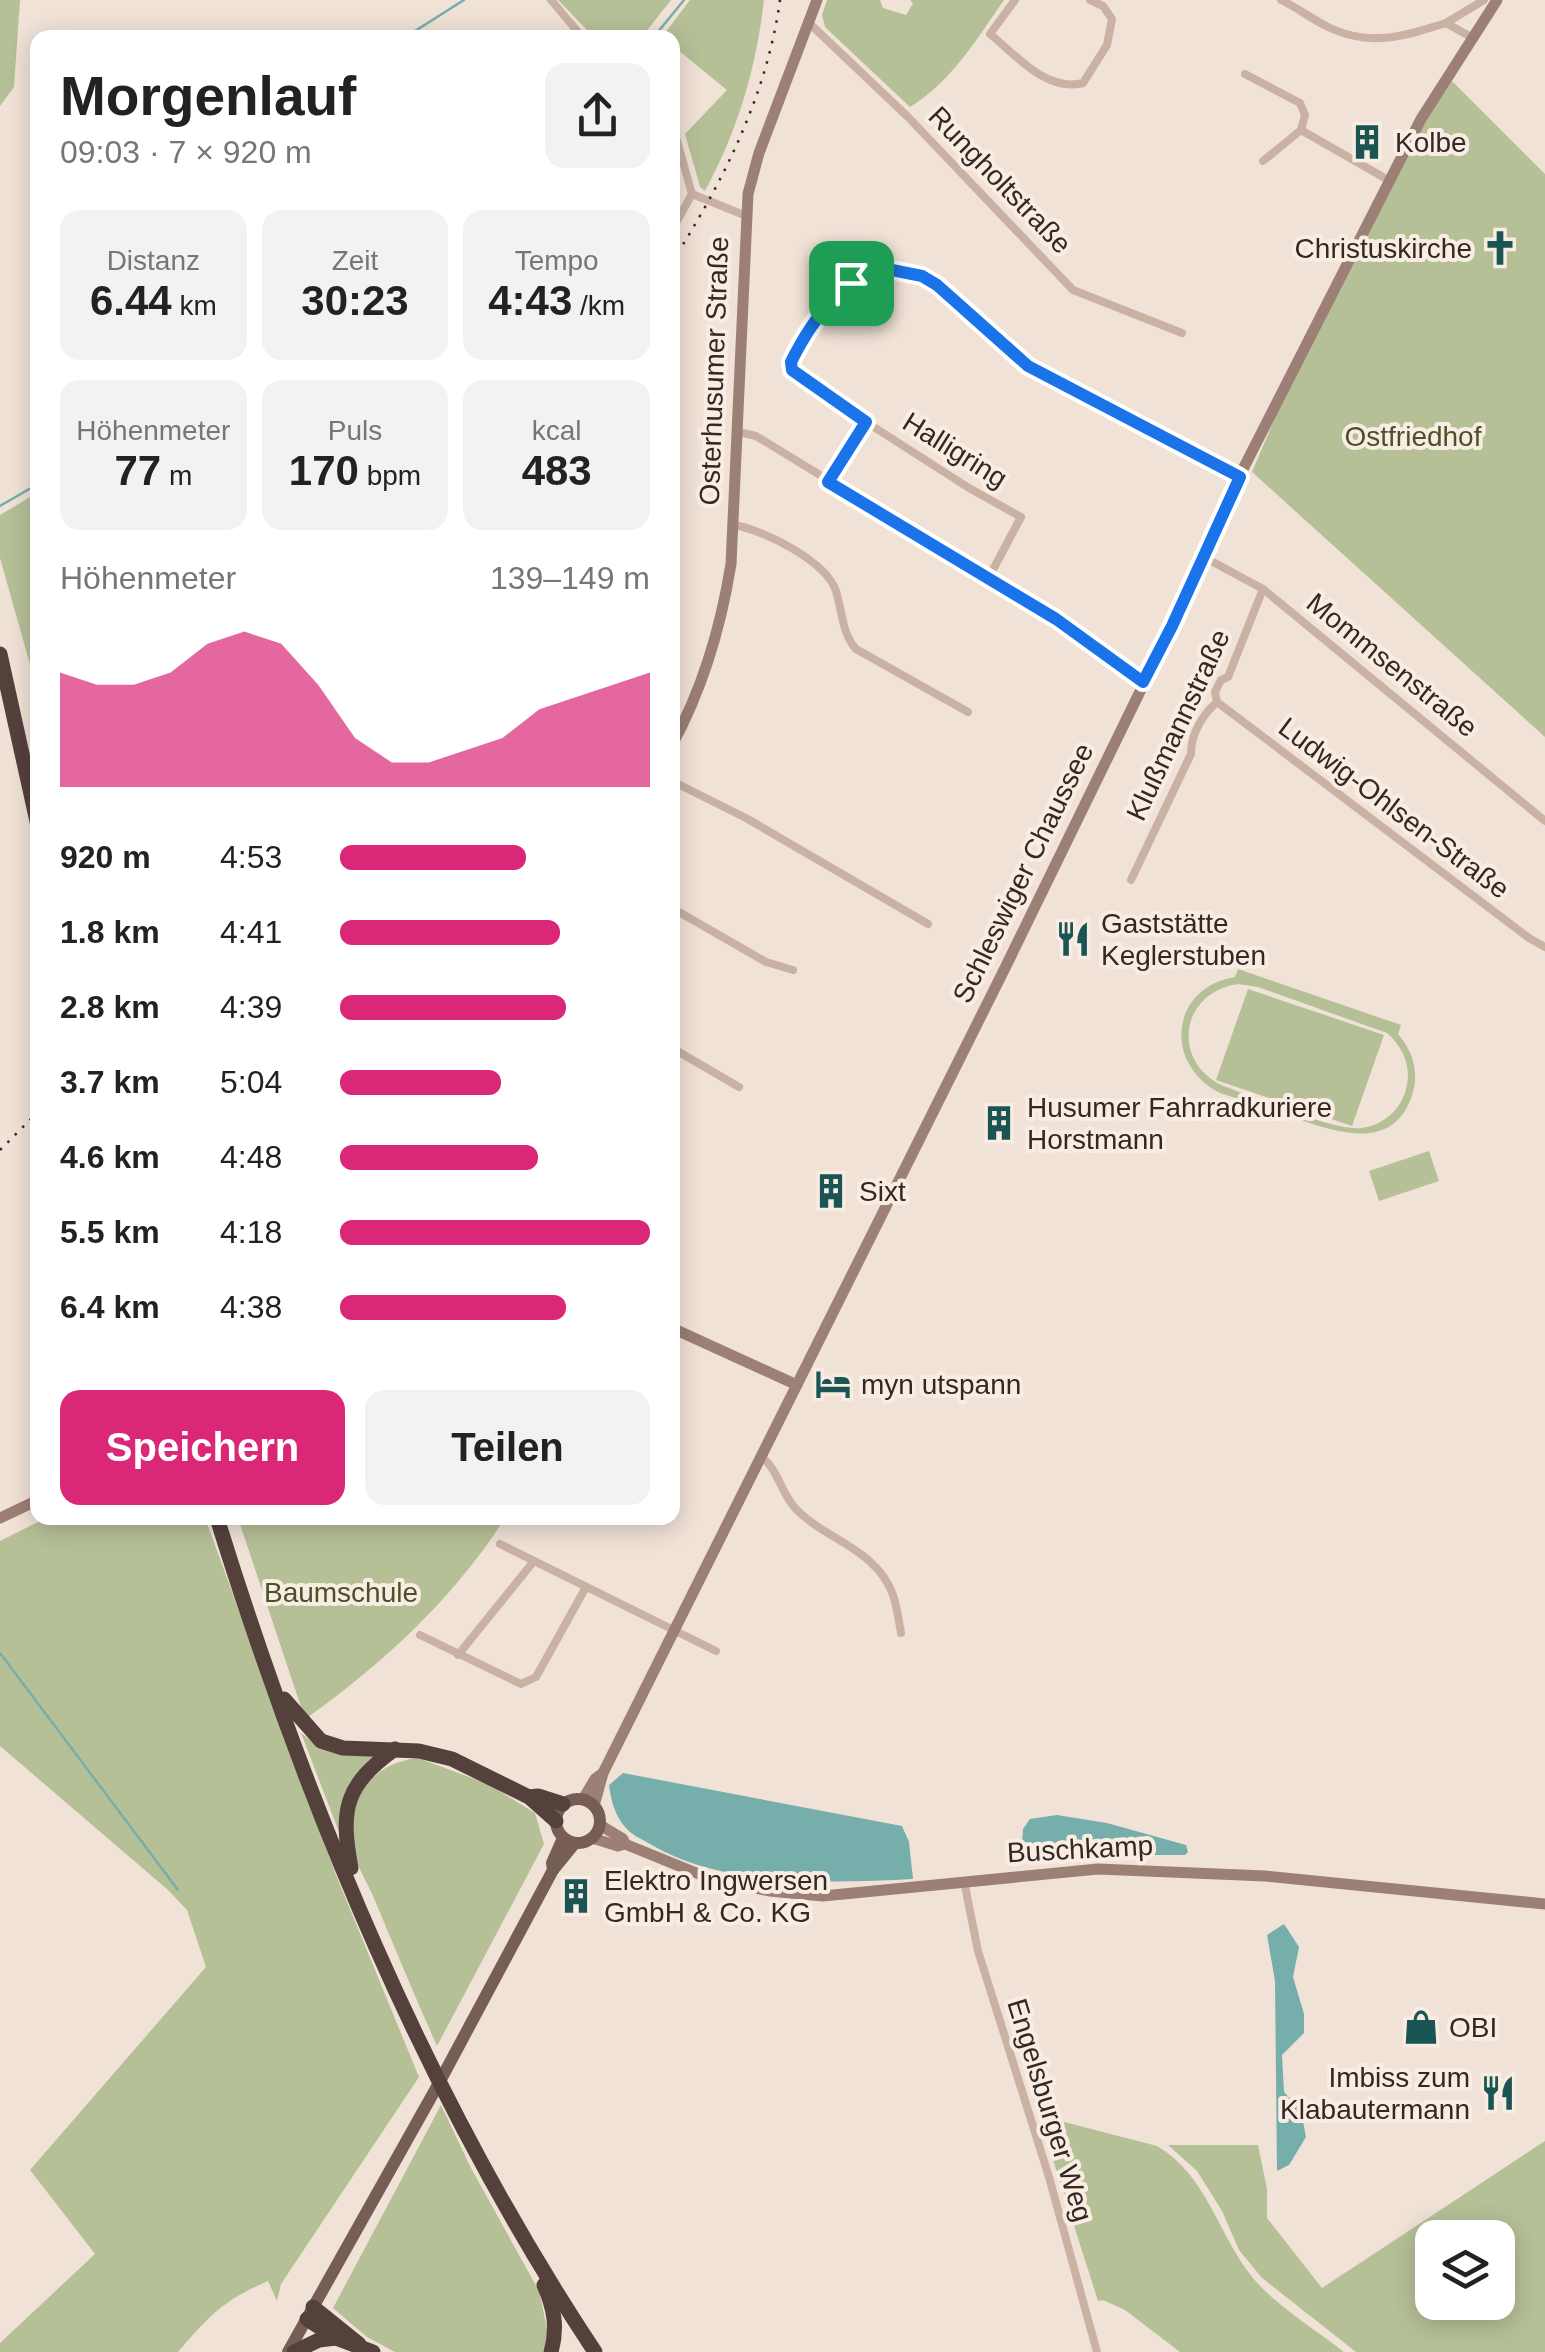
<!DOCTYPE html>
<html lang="de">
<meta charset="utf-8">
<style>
body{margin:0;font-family:Helvetica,sans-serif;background:#f2f2f2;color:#222;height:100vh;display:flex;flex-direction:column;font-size:38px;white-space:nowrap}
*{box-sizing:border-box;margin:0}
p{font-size:32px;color:#767676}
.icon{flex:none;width:55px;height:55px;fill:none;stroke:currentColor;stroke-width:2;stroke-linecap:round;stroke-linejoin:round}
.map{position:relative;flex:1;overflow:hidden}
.details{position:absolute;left:30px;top:30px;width:650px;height:1495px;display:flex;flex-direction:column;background:#fff;border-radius:20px;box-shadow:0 5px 25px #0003}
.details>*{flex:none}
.buttons{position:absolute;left:1415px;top:2220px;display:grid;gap:20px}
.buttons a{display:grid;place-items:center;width:100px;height:100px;border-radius:20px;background:#fff;box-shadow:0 5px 25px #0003;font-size:50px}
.pin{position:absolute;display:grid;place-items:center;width:85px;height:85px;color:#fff;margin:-42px;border-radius:20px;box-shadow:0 5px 15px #0006}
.round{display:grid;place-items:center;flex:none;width:105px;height:105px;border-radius:20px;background:#f2f2f2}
.head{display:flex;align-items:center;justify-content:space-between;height:170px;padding:0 30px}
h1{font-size:55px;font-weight:600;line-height:75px}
.metrics{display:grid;grid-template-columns:repeat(3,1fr);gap:15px;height:170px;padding:10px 30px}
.metrics div{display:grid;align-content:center;border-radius:20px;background:#f2f2f2;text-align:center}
.metrics b{font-size:42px;font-weight:600}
.metrics small{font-size:28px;font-weight:400}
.metrics p{font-size:28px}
.chart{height:280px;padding:20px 30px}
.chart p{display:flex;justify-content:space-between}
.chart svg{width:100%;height:180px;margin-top:10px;fill:#db2777;opacity:.7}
.action{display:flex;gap:20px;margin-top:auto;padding:20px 30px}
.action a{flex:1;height:115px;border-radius:20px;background:#db2777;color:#fff;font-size:40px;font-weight:600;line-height:115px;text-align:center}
.action a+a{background:#f2f2f2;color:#222}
ul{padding:0 30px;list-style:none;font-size:32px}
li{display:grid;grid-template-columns:160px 120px 1fr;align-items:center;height:75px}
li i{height:25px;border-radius:12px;background:#db2777}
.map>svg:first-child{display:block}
.green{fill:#b6c097;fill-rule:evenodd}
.water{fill:#76aeab}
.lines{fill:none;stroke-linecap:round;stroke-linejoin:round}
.stream{stroke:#76aeab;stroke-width:2.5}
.street{stroke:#c9b1a3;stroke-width:8}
.secondary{stroke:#9c7f75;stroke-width:11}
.primary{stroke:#765e56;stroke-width:12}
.highway{stroke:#55413c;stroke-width:15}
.rail{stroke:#342825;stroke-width:2.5;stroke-dasharray:2.5 8;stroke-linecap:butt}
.route-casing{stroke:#fff;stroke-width:20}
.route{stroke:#1a73e8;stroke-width:12}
.labels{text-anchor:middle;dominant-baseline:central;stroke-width:8;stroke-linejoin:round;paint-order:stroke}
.poi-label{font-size:28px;fill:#342825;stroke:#f9ede3;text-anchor:start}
.street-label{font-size:28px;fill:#342825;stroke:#f9ede3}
.park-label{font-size:28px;fill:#475229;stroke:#f9ede3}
</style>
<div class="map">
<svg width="1545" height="2352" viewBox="0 0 1545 2352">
<rect width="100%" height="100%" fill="#f1e2d7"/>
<g class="green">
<polygon points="0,0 20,0 14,87 0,106"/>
<polygon points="558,0 671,0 641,38 594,37"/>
<path d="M690,0H764C756,69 738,130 705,191L700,187L685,134L727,90L673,46L672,38L662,37Z"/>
<path d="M827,0H880L883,8L906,15L913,3L910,0H1004C976,40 952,81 910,107L825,27L822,15Z"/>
<polygon points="1452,81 1545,174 1545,737 1252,472 1283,399 1423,124"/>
<polygon points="37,493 37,689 0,558 0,515"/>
<path d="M1238,969L1401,1025L1398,1034C1412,1050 1419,1070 1413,1092C1395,1154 1337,1132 1294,1118C1270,1110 1245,1101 1220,1093C1163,1064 1170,988 1235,977ZM1238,984L1258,987L1387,1033C1403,1047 1412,1067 1406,1089C1401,1110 1382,1126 1361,1128C1332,1131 1257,1098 1226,1087C1171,1065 1178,993 1238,984Z"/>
<polygon points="1248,989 1384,1035 1352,1126 1216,1080"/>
<polygon points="1429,1151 1439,1181 1379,1201 1369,1171"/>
<path d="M46,1518H205L336,1875L419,2077L281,2284L277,2301L268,2281C222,2301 210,2315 178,2352H0V2343L95,2254L30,2170L206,1967L187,1910L168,1890L0,1746V1541Z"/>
<path d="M238,1518H505C455,1597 382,1665 305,1719Z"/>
<path d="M301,1733C326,1755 349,1755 381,1755C347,1775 342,1795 339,1832Z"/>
<path d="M418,1758L488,1784L535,1813L544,1844L437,2046C416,1999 396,1951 376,1903C369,1885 355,1864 352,1845C347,1798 372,1763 418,1758Z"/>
<polygon points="441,2105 471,2168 539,2291 548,2333 543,2352 395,2352 367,2337 333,2308"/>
<path d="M1045,2117L1157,2146C1207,2175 1218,2235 1253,2278C1275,2305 1316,2330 1344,2352H1180L1125,2310L1103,2300L1098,2301L1041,2122Z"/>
<path d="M1545,2141V2352H1356L1262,2278L1239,2250L1222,2211L1197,2171L1168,2145H1258L1267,2189V2218L1322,2288ZM1432,2238H1498V2302H1432Z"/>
</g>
<g class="water">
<path d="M623,1773L902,1826L909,1842L913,1879C830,1883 724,1888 650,1844C642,1839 631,1835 625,1827C615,1815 611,1801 609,1785Z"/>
<polygon points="1057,1815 1107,1823 1186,1845 1188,1852 1185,1855 1047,1855 1035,1852 1022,1844 1023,1829 1030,1819"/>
<polygon points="1284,1924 1299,1947 1293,1977 1304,2014 1304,2033 1282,2055 1284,2092 1301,2111 1306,2137 1289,2165 1277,2171 1275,1981 1267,1935"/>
</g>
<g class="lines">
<g class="stream">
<polyline points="404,38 464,0"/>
<polyline points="653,38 684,0"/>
<polyline points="0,506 38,484"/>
<polyline points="0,1653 178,1890"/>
</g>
<g class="street">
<polyline points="551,0 583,38"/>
<path d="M1015,0L990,34C1017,56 1046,92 1083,83L1107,45L1112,19L1103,6L1090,0"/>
<path d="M1281,0C1298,8 1313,20 1330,28C1371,47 1405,36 1446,23L1473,38"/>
<polyline points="808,22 908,117 1073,290 1182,333"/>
<polyline points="1446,23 1484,0"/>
<polyline points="1245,74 1300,103 1305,115 1301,130 1390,181"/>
<polyline points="672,123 692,194 672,230"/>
<polyline points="1263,161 1301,130"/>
<polyline points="692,194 744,215"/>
<polyline points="866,422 799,376 792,370 791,362 832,300 851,283 875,272 891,270 922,277 937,285 1028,366 1239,477"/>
<polyline points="739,432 756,436 1056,619 1143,682"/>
<polyline points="828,482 866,422 969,488 1021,517 988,579"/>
<path d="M734,525C764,530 826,561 836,591C842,610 842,634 856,649L968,712"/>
<polyline points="1202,556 1263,589 1545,821"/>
<polyline points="1217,702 1529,938 1545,947"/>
<polyline points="672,781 746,818 928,924"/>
<path d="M1131,880L1191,754C1191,734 1202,715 1217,702L1215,692L1221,680L1228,677L1263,589"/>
<polyline points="672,908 766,962 793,970"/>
<polyline points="672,1048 739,1087"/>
<path d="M761,1456C779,1471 780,1491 795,1508C825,1540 877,1549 893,1595C897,1607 899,1621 901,1633"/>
<polyline points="500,1544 716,1651"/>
<polyline points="420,1635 521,1684 536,1677 586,1587"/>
<polyline points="458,1655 534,1561"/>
<polyline points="964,1881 978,1951 1049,2177 1097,2352"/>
</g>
<g class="secondary">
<path d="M672,745C702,690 721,626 731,564L748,194L759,153L817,0"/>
<polyline points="672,1328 797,1385"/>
<polyline points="0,1518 38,1500"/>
<polyline points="583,1799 595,1779 603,1773"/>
<polyline points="594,1806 603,1773 1005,968 1172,626 1239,477 1421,119 1497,0"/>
<polyline points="600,1825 623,1839 625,1844 711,1879 770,1891 823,1896 1098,1869 1265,1876 1545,1904"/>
<polyline points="592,1838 618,1846 625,1844"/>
</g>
<g class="primary">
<circle cx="578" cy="1821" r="22"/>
<polyline points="553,1870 552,1863 563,1838"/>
<polyline points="288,2352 439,2083 553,1870 575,1843"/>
</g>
<g class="highway">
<polyline points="0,654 38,826"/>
<path d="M217,1518C307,1808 426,2097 595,2352"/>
<polyline points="284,1699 321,1741 343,1748 419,1751 452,1759 529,1797 556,1821"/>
<polyline points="529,1797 538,1796 563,1804"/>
<path d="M351,1868C340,1809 345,1785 395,1749"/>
<path d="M544,2285C554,2308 558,2327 551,2352"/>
<polyline points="313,2307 359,2344"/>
<polyline points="307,2319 336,2338 373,2352"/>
<polyline points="294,2352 319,2340 336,2338"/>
</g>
<g class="rail">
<path d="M672,262C723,182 767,95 780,0"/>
<polyline points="0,1150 38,1112"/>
</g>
</g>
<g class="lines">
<defs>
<path id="route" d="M892,270L922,276L937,285L1028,366L1240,477L1172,626L1143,682L1056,619L828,482L866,422L792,370L791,362C812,320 842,276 892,270Z"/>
</defs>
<use href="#route" class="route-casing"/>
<use href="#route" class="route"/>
</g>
<defs>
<symbol id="building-bare" viewBox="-9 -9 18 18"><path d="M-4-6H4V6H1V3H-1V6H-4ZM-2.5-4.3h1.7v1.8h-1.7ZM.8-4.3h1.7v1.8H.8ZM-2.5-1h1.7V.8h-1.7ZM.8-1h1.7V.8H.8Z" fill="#1b5553" stroke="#f9ede3" stroke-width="2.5" paint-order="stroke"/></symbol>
<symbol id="church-bare" viewBox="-9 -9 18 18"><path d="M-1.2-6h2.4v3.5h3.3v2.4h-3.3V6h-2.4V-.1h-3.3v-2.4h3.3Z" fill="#1b5553" stroke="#f9ede3" stroke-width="2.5" paint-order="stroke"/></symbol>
<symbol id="restaurant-bare" viewBox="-9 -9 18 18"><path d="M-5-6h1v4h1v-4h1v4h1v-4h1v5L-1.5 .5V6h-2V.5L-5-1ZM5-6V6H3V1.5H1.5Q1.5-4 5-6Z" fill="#1b5553" stroke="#f9ede3" stroke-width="2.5" paint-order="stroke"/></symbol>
<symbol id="hotel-bare" viewBox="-9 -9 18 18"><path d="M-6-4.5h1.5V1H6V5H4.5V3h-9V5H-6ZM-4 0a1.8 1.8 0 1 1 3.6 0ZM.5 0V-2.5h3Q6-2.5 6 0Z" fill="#1b5553" stroke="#f9ede3" stroke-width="2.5" paint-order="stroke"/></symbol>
<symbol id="shop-bare" viewBox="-9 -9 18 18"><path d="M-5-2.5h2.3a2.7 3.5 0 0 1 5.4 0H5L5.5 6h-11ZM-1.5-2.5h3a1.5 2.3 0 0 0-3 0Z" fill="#1b5553" stroke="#f9ede3" stroke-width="2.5" paint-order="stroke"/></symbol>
</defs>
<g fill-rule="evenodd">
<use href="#building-bare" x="1342" y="117" width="50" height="50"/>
<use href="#church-bare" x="1475" y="223" width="50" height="50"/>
<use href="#restaurant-bare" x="1048" y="914" width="50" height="50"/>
<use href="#building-bare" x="974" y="1098" width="50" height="50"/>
<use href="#building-bare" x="806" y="1166" width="50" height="50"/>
<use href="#hotel-bare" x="808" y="1359" width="50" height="50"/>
<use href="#building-bare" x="551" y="1871" width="50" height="50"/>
<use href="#shop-bare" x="1396" y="2002" width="50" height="50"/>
<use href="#restaurant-bare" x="1473" y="2068" width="50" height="50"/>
</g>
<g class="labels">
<g class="poi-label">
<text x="1395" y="142">Kolbe</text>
<text x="1472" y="248" text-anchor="end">Christuskirche</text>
<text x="1101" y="923">Gaststätte<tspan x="1101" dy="32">Keglerstuben</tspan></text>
<text x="1027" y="1107">Husumer Fahrradkuriere<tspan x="1027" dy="32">Horstmann</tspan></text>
<text x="859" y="1191">Sixt</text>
<text x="861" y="1384">myn utspann</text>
<text x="604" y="1880">Elektro Ingwersen<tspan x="604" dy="32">GmbH &amp; Co. KG</tspan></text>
<text x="1449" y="2027">OBI</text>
<text x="1470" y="2077" text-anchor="end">Imbiss zum<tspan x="1470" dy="32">Klabautermann</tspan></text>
</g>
<g class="street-label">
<text transform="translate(1000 180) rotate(46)">Rungholtstraße</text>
<text transform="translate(714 371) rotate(-88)">Osterhusumer Straße</text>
<text transform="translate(955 450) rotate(32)">Halligring</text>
<text transform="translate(1392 665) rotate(39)">Mommsenstraße</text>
<text transform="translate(1178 725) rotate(-65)">Klußmannstraße</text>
<text transform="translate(1394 808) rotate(37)">Ludwig-Ohlsen-Straße</text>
<text transform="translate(1023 873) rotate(-64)">Schleswiger Chaussee</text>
<text transform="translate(1080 1849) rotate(-3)">Buschkamp</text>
<text transform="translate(1050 2110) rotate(73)">Engelsburger Weg</text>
</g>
<g class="park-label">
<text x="1413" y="436">Ostfriedhof</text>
<text x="341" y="1592">Baumschule</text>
</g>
</g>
</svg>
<div class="buttons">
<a><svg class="icon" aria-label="layers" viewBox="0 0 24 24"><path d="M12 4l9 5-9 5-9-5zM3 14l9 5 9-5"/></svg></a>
</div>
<div class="pin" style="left:851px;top:283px;background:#1e9e55"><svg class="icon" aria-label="arrive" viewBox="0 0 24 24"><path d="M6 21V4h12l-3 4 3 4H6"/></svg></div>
<section class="details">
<div class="head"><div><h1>Morgenlauf</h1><p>09:03 · 7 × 920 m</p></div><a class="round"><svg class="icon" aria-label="share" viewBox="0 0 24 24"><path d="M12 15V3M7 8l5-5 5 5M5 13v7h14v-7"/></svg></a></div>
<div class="metrics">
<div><p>Distanz</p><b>6.44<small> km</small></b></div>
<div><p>Zeit</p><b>30:23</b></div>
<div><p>Tempo</p><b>4:43<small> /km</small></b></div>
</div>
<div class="metrics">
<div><p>Höhenmeter</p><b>77<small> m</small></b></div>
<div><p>Puls</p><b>170<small> bpm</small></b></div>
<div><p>kcal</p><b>483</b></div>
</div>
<div class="chart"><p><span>Höhenmeter</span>139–149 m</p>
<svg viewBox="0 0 160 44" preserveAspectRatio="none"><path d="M0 44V16L10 19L20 19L30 16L40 9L50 6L60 9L70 19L80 32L90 38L100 38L110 35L120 32L130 25L140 22L150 19L160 16V44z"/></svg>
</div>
<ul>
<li><b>920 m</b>4:53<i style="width:60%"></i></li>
<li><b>1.8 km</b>4:41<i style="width:71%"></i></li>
<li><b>2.8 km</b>4:39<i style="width:73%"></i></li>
<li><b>3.7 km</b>5:04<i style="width:52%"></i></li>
<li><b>4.6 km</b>4:48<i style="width:64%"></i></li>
<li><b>5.5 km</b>4:18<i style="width:100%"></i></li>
<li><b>6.4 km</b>4:38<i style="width:73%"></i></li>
</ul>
<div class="action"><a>Speichern</a><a>Teilen</a></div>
</section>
</div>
